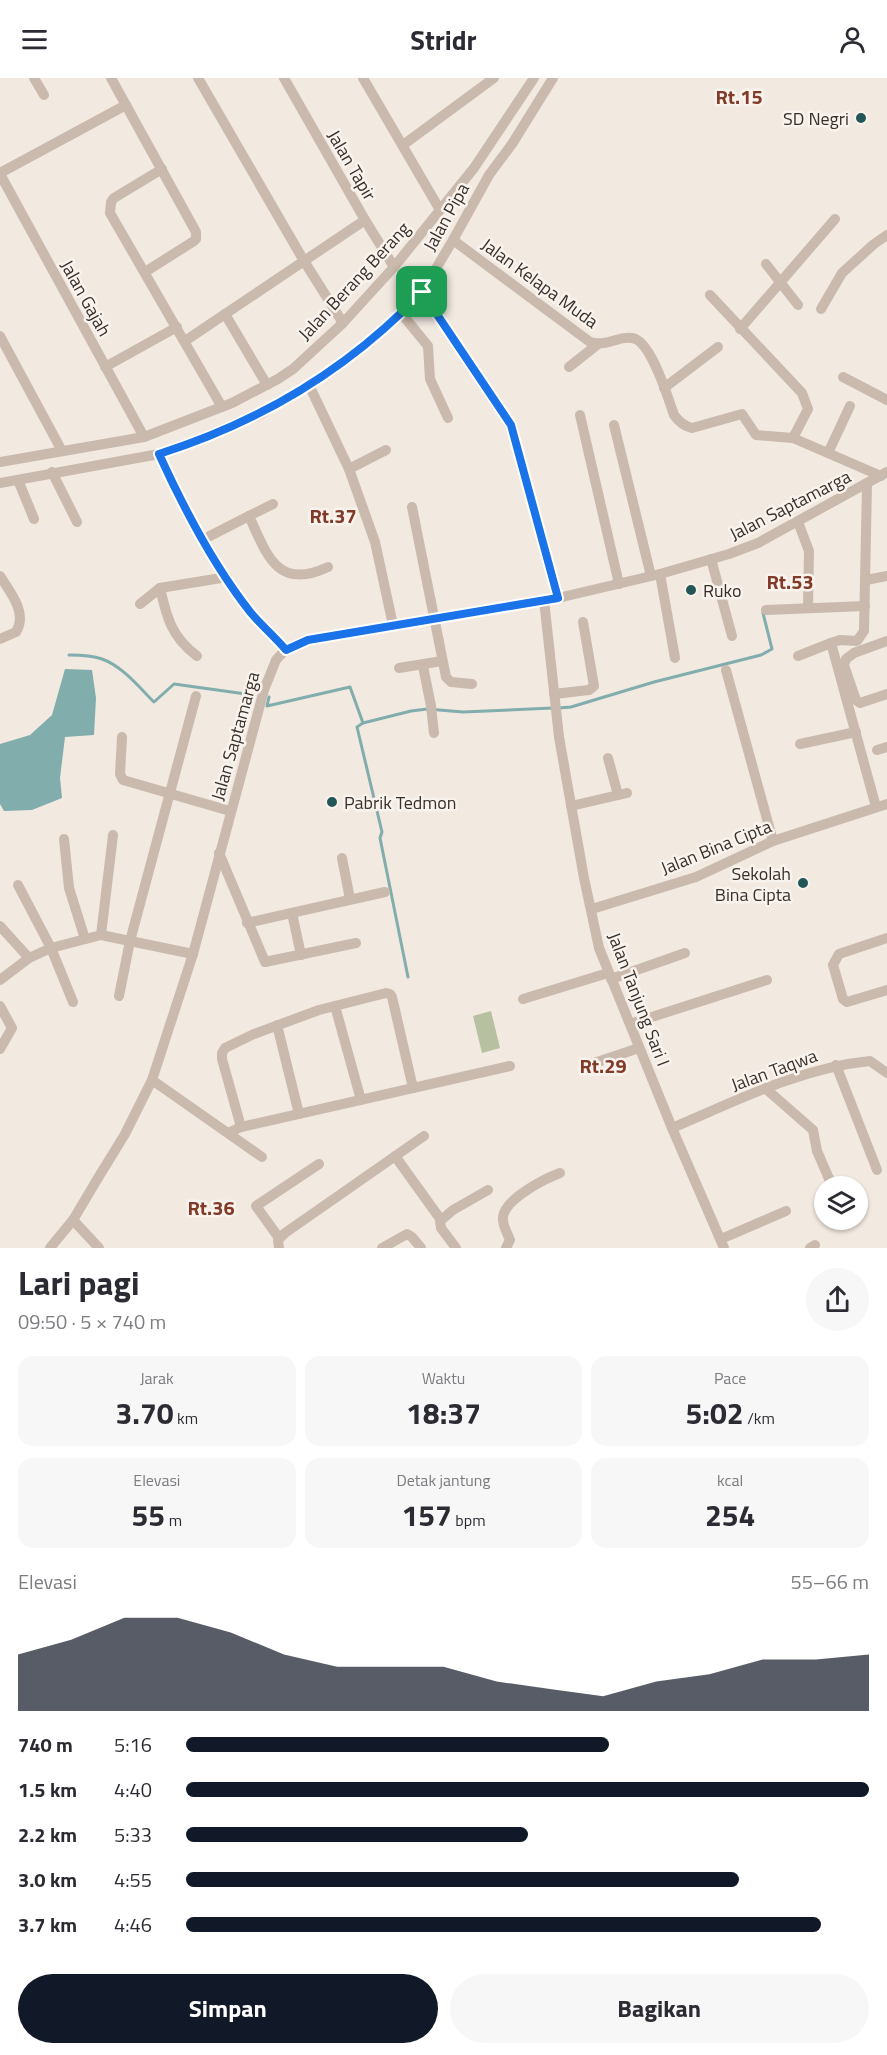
<!DOCTYPE html>
<html lang="id">
<meta charset="utf-8">
<style>
body{margin:0;font-family:"Titillium Web",sans-serif;background:#f7f7f7;color:#2b2b33;height:100vh;display:flex;flex-direction:column;font-size:22px;white-space:nowrap}
*{box-sizing:border-box;margin:0}
p{font-size:20px;color:#7c7c81}
.icon{flex:none;width:33px;height:33px;fill:none;stroke:currentColor;stroke-width:2;stroke-linecap:round;stroke-linejoin:round}
.map{position:relative;height:1170px;overflow:hidden}
.side{display:flex;flex-direction:column;background:#fff;flex:1}
.side>*{flex:none}
.tools{position:absolute;left:814px;top:1098px;display:grid;gap:12px}
.tools a{display:grid;place-items:center;width:54px;height:54px;border-radius:50%;background:#fff;box-shadow:0 2px 4px #0004;font-size:30px}
.pin{position:absolute;display:grid;place-items:center;width:51px;height:51px;color:#fff;margin:-26px;border-radius:12px;box-shadow:0 3px 9px #0006}
.round{display:grid;place-items:center;flex:none;width:63px;height:63px;border-radius:32px;background:#f7f7f7}
.headline{display:flex;align-items:center;justify-content:space-between;height:102px;padding:0 18px}
h1{font-size:33px;font-weight:700;line-height:45px}
.metrics{display:grid;grid-template-columns:repeat(3,1fr);gap:9px;height:102px;padding:6px 18px}
.metrics div{display:grid;align-content:center;border-radius:15px;background:#f7f7f7;text-align:center}
.metrics b{font-size:30px;font-weight:700}
.metrics small{font-size:16px;font-weight:400}
.metrics p{font-size:16px}
.chart{height:168px;padding:12px 18px}
.chart p{display:flex;justify-content:space-between}
.chart svg{width:100%;height:108px;margin-top:6px;fill:#111827;opacity:.7}
.primary-button{display:flex;gap:12px;margin-top:auto;padding:12px 18px}
.primary-button a{flex:1;height:69px;border-radius:36px;background:#111827;color:#fff;font-size:24px;font-weight:700;line-height:69px;text-align:center}
.primary-button a+a{background:#f7f7f7;color:#2b2b33}
ul{padding:0 18px;list-style:none;font-size:20px}
li{display:grid;grid-template-columns:96px 72px 1fr;align-items:center;height:45px}
li i{height:15px;border-radius:8px;background:#111827}
header{display:flex;justify-content:space-between;align-items:center;height:78px;padding:0 18px;background:#fff;font-size:27px;font-weight:700}
.map>svg:first-child{display:block}
.green{fill:#b7c0a1}
.water{fill:#81adad}
.lines{fill:none;stroke-linecap:round;stroke-linejoin:round}
.stream{stroke:#81adad;stroke-width:3}
.minor{stroke:#cab9ad;stroke-width:10}
.route-casing{stroke:#fff;stroke-width:12}
.route{stroke:#1a73e8;stroke-width:8}
.poi-dot{fill:#235657;stroke:#f9f3ed;stroke-width:2}
.labels{text-anchor:middle;dominant-baseline:central;stroke-width:5;stroke-linejoin:round;paint-order:stroke}
.poi-label{font-size:18px;fill:#382f2b;stroke:#f9f3ed;text-anchor:end}
.street-label{font-size:18px;fill:#382f2b;stroke:#f9f3ed}
.neighbourhood-label{font-size:20px;font-weight:bold;fill:#823b29;stroke:#f9f3ed}
</style>
<header><svg class="icon" aria-label="menu" viewBox="0 0 24 24"><path d="M4 6h16M4 12h16M4 18h16"/></svg>Stridr<svg class="icon" aria-label="person" viewBox="0 0 24 24"><circle cx="12" cy="8" r="4"/><path d="M4 21q1-7 8-7t8 7"/></svg></header>
<div class="map">
<svg width="887" height="1170" viewBox="0 0 887 1170">
<rect width="100%" height="100%" fill="#f2e9e1"/>
<polygon class="green" points="491,933 500,970 482,975 473,938"/>
<polygon class="water" points="65,591 92,592 96,620 94,657 65,659 60,700 62,720 32,732 4,733 0,726 0,666 30,657 52,637"/>
<g class="lines">
<g class="stream">
<path d="M69,577C80,577 91,577 102,581C122,588 139,609 154,624L174,606L253,617"/>
<polyline points="269,619 267,628 350,609 363,645 411,633 427,631 463,634 553,630"/>
<polyline points="559,630 571,629 654,604 761,577 772,571 763,535"/>
<polyline points="363,645 357,649 382,754 380,760 408,899"/>
</g>
<g class="minor">
<polyline points="34,0 44,17"/>
<polyline points="111,0 196,154 196,161 194,163 145,194"/>
<polyline points="198,0 304,183 343,245"/>
<polyline points="284,0 365,142 394,189"/>
<polyline points="363,0 440,132"/>
<polyline points="403,67 494,0"/>
<polyline points="162,91 114,120 111,124 110,135 222,329"/>
<polyline points="0,95 126,27"/>
<polyline points="0,96 144,359"/>
<path d="M453,162L590,264C609,269 616,258 632,260C651,262 668,320 674,337C679,344 684,348 692,350L742,336L756,357L793,360"/>
<polyline points="766,186 798,227"/>
<polyline points="422,214 511,347 558,520"/>
<polyline points="710,217 802,315 808,331 793,360 881,398"/>
<polyline points="821,231 842,195 874,166 887,157"/>
<polyline points="401,235 428,268 430,301 448,340"/>
<polyline points="225,236 267,307"/>
<polyline points="740,251 835,141"/>
<polyline points="0,258 62,373"/>
<polyline points="185,263 365,142"/>
<polyline points="105,289 177,249"/>
<polyline points="569,289 598,266"/>
<polyline points="843,299 887,322"/>
<polyline points="309,307 349,391 375,464 393,547"/>
<polyline points="664,310 718,269"/>
<polyline points="580,337 619,506"/>
<polyline points="614,347 651,498"/>
<polyline points="828,375 850,328"/>
<path d="M159,376C184,431 213,487 251,535C262,548 275,559 286,571"/>
<polyline points="0,384 144,359 232,325 278,301 293,291 343,245 394,189 474,90 534,0"/>
<polyline points="349,391 386,372"/>
<polyline points="52,394 77,444"/>
<polyline points="18,402 34,441"/>
<polyline points="0,405 159,376 186,367 261,336 333,292 388,248 422,214 453,162 489,97 512,66 553,0"/>
<polyline points="867,406 864,553 857,563 840,562 831,565 876,729"/>
<path d="M273,426L249,438C267,477 277,513 328,489"/>
<polyline points="412,429 446,599 451,604 472,606"/>
<polyline points="798,444 809,473 808,530"/>
<polyline points="202,462 249,438"/>
<polyline points="711,481 732,558"/>
<polyline points="660,496 675,580"/>
<path d="M0,498C10,514 28,535 16,554L0,561"/>
<polyline points="866,502 887,498"/>
<path d="M160,510C167,540 171,558 197,578"/>
<polyline points="544,522 559,659 584,800 599,870 672,1050 724,1170"/>
<polyline points="140,526 160,510 227,499"/>
<polyline points="766,532 865,528"/>
<polyline points="887,563 854,575 846,581 844,587 856,622 860,625 887,616"/>
<polyline points="798,578 831,565"/>
<polyline points="423,588 431,628 434,655"/>
<polyline points="399,590 442,583"/>
<polyline points="726,592 773,763"/>
<polyline points="554,616 589,612 594,608 583,544"/>
<polyline points="122,659 120,696 123,702 230,733"/>
<polyline points="800,666 856,654"/>
<polyline points="877,672 887,669"/>
<polyline points="608,680 618,717"/>
<polyline points="571,728 627,715"/>
<polyline points="64,761 69,810 85,861"/>
<polyline points="219,775 265,884 356,865"/>
<polyline points="342,780 350,821"/>
<polyline points="18,807 51,870 73,924"/>
<polyline points="592,831 696,799 773,763 887,726"/>
<polyline points="292,835 301,877"/>
<polyline points="247,845 385,814"/>
<polyline points="0,848 29,880"/>
<polyline points="101,857 113,757"/>
<polyline points="887,860 839,876 833,887 843,921 847,924 887,912"/>
<polyline points="611,901 685,875"/>
<polyline points="0,902 29,880 51,870 101,857 193,876"/>
<polyline points="119,918 130,863 196,618"/>
<polyline points="523,921 608,895"/>
<polyline points="0,928 12,950 0,971"/>
<polyline points="335,928 361,1022"/>
<polyline points="630,946 767,902"/>
<polyline points="277,947 299,1036"/>
<polyline points="836,987 877,1092"/>
<polyline points="585,988 639,970"/>
<polyline points="152,1002 262,1079"/>
<polyline points="765,1010 813,1052 817,1073 830,1103 830,1108"/>
<polyline points="241,1049 222,981 222,975 225,970 254,956 319,932 386,915 390,916 392,919 413,1010"/>
<path d="M672,1050C736,1023 800,990 870,983L887,995"/>
<polyline points="228,1055 241,1049 510,988"/>
<polyline points="395,1078 441,1142"/>
<polyline points="73,1142 99,1170"/>
<polyline points="279,1160 256,1128 319,1086"/>
<polyline points="721,1161 786,1133"/>
<polyline points="50,1170 73,1142 98,1100 125,1056 152,1002 193,876 264,612 276,582 286,571 301,564 558,520 660,496 729,476 758,465 887,394"/>
<polyline points="279,1170 278,1162 285,1155 424,1058"/>
<polyline points="382,1170 407,1156 412,1159 421,1170"/>
<polyline points="456,1170 441,1150 440,1143 453,1132 488,1112"/>
<path d="M506,1170L510,1162C507,1154 502,1147 503,1139C505,1121 544,1101 560,1095"/>
<polyline points="810,1170 815,1167"/>
</g>
</g>
<g class="lines">
<defs>
<path id="route" d="M422,214L511,347L558,520L308,562L286,572C275,559 262,548 251,535C213,487 184,431 159,376C260,344 349,291 422,214Z"/>
</defs>
<use href="#route" class="route-casing"/>
<use href="#route" class="route"/>
</g>
<g class="poi-dot">
<circle cx="861" cy="40" r="6"/>
<circle cx="691" cy="512" r="6"/>
<circle cx="332" cy="724" r="6"/>
<circle cx="803" cy="805" r="6"/>
</g>
<g class="labels">
<g class="poi-label">
<text x="849" y="40">SD Negri</text>
<text x="703" y="512" text-anchor="start">Ruko</text>
<text x="344" y="724" text-anchor="start">Pabrik Tedmon</text>
<text x="791" y="795">Sekolah<tspan x="791" dy="21">Bina Cipta</tspan></text>
</g>
<g class="street-label">
<text transform="translate(352 87) rotate(60)">Jalan Tapir</text>
<text transform="translate(446 139) rotate(-61)">Jalan Pipa</text>
<text transform="translate(354 203) rotate(-47)">Jalan Berang Berang</text>
<text transform="translate(540 205) rotate(36)">Jalan Kelapa Muda</text>
<text transform="translate(86 220) rotate(61)">Jalan Gajah</text>
<text transform="translate(790 427) rotate(-27)">Jalan Saptamarga</text>
<text transform="translate(235 658) rotate(-74)">Jalan Saptamarga</text>
<text transform="translate(716 769) rotate(-22)">Jalan Bina Cipta</text>
<text transform="translate(639 921) rotate(69)">Jalan Tanjung Sari I</text>
<text transform="translate(774 992) rotate(-20)">Jalan Taqwa</text>
</g>
<g class="neighbourhood-label">
<text x="739" y="18">Rt.15</text>
<text x="333" y="437">Rt.37</text>
<text x="790" y="503">Rt.53</text>
<text x="603" y="987">Rt.29</text>
<text x="211" y="1129">Rt.36</text>
</g>
</g>
</svg>
<div class="tools">
<a><svg class="icon" aria-label="layers" viewBox="0 0 24 24"><path d="M12 4l9 5-9 5-9-5zM3 14l9 5 9-5"/></svg></a>
</div>
<div class="pin" style="left:422px;top:214px;background:#1e9e55"><svg class="icon" aria-label="arrive" viewBox="0 0 24 24"><path d="M6 21V4h12l-3 4 3 4H6"/></svg></div>
</div>
<section class="side">
<div class="headline"><div><h1>Lari pagi</h1><p>09:50 · 5 × 740 m</p></div><a class="round"><svg class="icon" aria-label="share" viewBox="0 0 24 24"><path d="M12 15V3M7 8l5-5 5 5M5 13v7h14v-7"/></svg></a></div>
<div class="metrics">
<div><p>Jarak</p><b>3.70<small> km</small></b></div>
<div><p>Waktu</p><b>18:37</b></div>
<div><p>Pace</p><b>5:02<small> /km</small></b></div>
</div>
<div class="metrics">
<div><p>Elevasi</p><b>55<small> m</small></b></div>
<div><p>Detak jantung</p><b>157<small> bpm</small></b></div>
<div><p>kcal</p><b>254</b></div>
</div>
<div class="chart"><p><span>Elevasi</span>55–66 m</p>
<svg viewBox="0 0 160 44" preserveAspectRatio="none"><path d="M0 44V21L10 15L20 6L30 6L40 12L50 21L60 26L70 26L80 26L90 32L100 35L110 38L120 32L130 29L140 23L150 23L160 21V44z"/></svg>
</div>
<ul>
<li><b>740 m</b>5:16<i style="width:62%"></i></li>
<li><b>1.5 km</b>4:40<i style="width:100%"></i></li>
<li><b>2.2 km</b>5:33<i style="width:50%"></i></li>
<li><b>3.0 km</b>4:55<i style="width:81%"></i></li>
<li><b>3.7 km</b>4:46<i style="width:93%"></i></li>
</ul>
<div class="primary-button"><a>Simpan</a><a>Bagikan</a></div>
</section>
